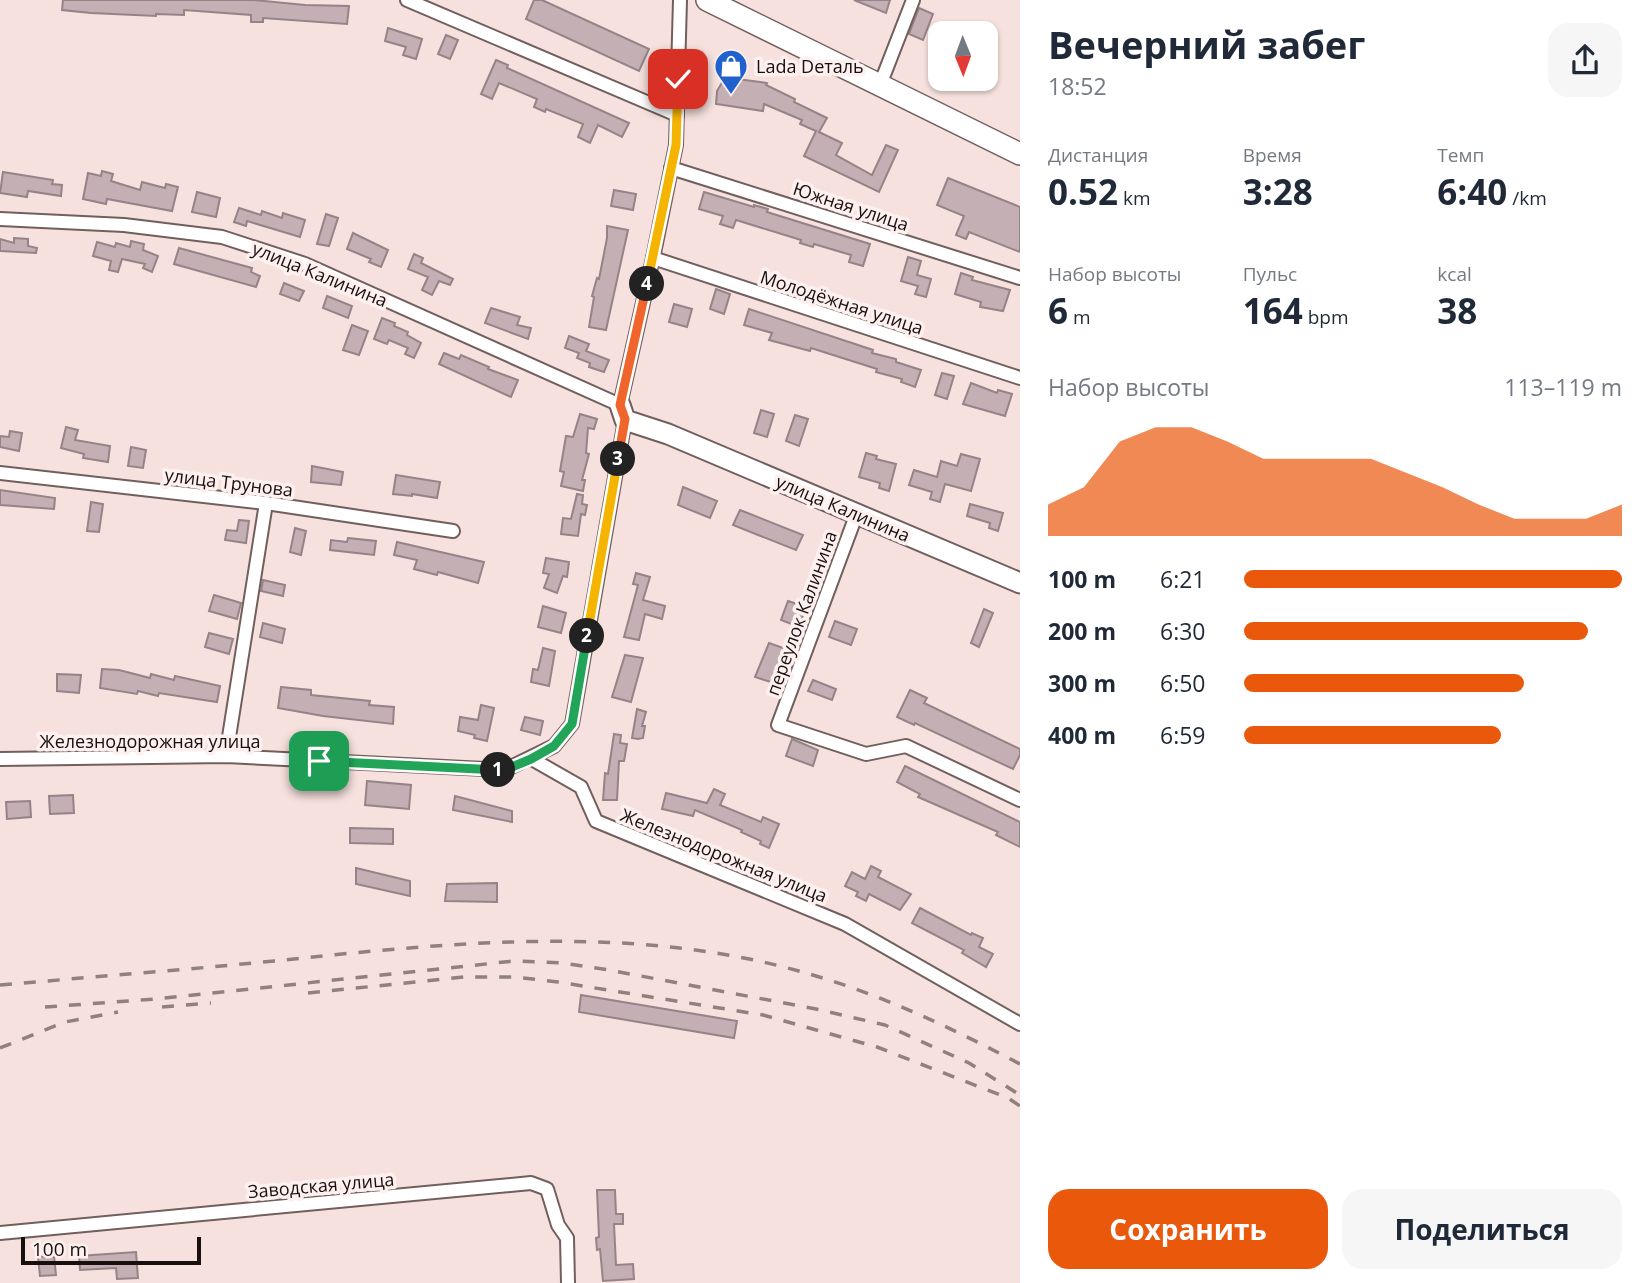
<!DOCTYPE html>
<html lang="ru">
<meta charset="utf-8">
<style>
body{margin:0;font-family:"Open Sans",sans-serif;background:#f6f6f7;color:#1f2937;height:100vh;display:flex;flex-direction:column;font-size:26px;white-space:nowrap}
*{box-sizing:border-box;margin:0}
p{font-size:23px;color:#747a83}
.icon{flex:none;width:38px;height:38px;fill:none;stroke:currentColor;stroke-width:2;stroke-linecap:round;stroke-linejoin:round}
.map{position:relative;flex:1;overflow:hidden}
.side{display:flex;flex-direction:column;background:#fff;width:630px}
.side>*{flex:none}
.needle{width:46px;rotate:179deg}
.controls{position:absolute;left:928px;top:21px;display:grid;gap:14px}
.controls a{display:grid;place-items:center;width:70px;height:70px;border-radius:14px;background:#fff;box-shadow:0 2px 5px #0004;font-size:35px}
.scale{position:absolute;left:21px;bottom:18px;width:180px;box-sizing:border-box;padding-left:7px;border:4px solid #17100f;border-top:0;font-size:19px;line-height:24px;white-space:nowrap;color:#17100f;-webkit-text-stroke:5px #fdf0ef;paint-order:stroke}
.pin{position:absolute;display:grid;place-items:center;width:60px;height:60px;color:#fff;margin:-30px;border-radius:14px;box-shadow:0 4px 10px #0006}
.km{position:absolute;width:35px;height:35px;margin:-18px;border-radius:50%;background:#222;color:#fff;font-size:19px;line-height:35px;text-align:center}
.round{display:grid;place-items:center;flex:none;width:74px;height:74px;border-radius:21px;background:#f6f6f7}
.head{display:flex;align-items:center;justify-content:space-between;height:119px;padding:0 28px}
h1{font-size:38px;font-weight:700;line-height:52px}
.figures{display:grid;grid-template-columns:repeat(3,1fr);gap:10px;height:119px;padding:7px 28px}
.figures div{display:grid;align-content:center}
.figures b{font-size:35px;font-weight:700}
.figures small{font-size:19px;font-weight:400}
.figures p{font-size:19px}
.chart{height:196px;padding:14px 28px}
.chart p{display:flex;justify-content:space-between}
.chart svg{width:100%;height:126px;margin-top:7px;fill:#ea580c;opacity:.7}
.action{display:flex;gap:14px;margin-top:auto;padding:14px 28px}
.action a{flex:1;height:80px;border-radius:21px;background:#ea580c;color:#fff;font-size:28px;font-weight:700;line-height:80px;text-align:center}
.action a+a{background:#f6f6f7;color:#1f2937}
ul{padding:0 28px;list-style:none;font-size:23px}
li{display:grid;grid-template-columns:112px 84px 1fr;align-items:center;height:52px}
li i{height:18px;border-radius:9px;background:#ea580c}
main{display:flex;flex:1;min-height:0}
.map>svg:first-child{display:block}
.building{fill:#c3afb4;stroke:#958387;stroke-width:2}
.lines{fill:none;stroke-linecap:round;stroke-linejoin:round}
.street-casing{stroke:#715f5d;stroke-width:16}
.secondary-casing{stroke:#715f5d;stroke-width:23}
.primary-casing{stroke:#715f5d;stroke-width:24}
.street{stroke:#fff;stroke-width:12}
.secondary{stroke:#fff;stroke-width:19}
.primary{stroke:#fff;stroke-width:21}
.rail{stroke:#90817f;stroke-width:3.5;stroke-dasharray:12 12;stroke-linecap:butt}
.split-1-casing{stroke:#fff;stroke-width:14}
.split-2-casing{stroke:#fff;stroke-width:14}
.split-3-casing{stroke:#fff;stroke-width:14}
.split-4-casing{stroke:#fff;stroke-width:14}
.split-5-casing{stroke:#fff;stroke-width:14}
.split-1{stroke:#22a559;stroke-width:9}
.split-2{stroke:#22a559;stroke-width:9}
.split-3{stroke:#f5b400;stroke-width:9}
.split-4{stroke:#f0652b;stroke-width:9}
.split-5{stroke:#f5b400;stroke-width:9}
.labels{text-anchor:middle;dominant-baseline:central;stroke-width:7;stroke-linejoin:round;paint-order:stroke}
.poi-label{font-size:18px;fill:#17100f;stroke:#fdf0ef;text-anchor:start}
.street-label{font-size:18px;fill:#17100f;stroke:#fdf0ef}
</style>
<main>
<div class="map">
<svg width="1020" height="1283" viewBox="0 0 1020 1283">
<rect width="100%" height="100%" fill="#f6e1de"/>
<g class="building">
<polygon points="63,0 254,0 305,5 349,6 347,24 263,18 263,22 251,22 251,15 184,10 184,15 156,14 156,16 91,13 62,10"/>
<polygon points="534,0 542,0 649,49 639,71 526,19"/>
<polygon points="854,0 890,0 886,13"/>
<polygon points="919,8 933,14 923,40 909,34"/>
<polygon points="388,28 422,39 416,59 403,55 406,47 385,41"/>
<polygon points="446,35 458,40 450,59 438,54"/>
<polygon points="496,60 508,65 507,68 629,123 622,137 598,125 590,143 578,137 583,124 546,109 545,112 534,107 537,99 499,83 492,99 481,94"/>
<polygon points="727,74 737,79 767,83 766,85 795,99 794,102 827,118 819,132 842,143 836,155 872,175 886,145 898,150 879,192 804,156 816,131 800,124 802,120 764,104 763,111 716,104 717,91"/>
<polygon points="102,171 113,174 111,181 140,190 142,182 165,188 166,184 178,187 172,211 107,199 106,204 83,199 88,173 101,176"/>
<polygon points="3,172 53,180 52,184 62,185 61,196 28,191 27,197 0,193"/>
<polygon points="948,178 1020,207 1020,252 969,232 966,239 956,235 964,216 937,205"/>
<polygon points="614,190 636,194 633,210 611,206"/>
<polygon points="197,192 220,198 216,217 192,212"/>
<polygon points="704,192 754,207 754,205 768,209 767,212 870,244 863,266 849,262 851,255 814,244 813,247 800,243 801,240 736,220 733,228 720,224 723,216 699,209"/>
<polygon points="239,208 261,215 262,211 282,218 283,213 305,220 300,237 247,221 246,226 234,222"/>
<polygon points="326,214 338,218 329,246 317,244"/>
<polygon points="607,226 628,230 606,330 589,327 594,297 592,296 597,278 599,279 607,238"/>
<polygon points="353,233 388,250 381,267 369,262 371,259 347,249"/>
<polygon points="14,238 28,239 28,246 37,248 36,253 0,251 0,239 14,243"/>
<polygon points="131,241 144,244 143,250 158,256 152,272 143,268 145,264 122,259 118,272 109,270 111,261 93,256 97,242 115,247 116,243 130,247"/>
<polygon points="179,248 252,268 251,272 260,276 256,287 174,264"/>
<polygon points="414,254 423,258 421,263 453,279 450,285 439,281 432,295 422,290 428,277 408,269"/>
<polygon points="908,257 921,261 917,275 931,279 926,297 915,294 918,286 901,281"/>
<polygon points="961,273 973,277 972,280 1010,290 1003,311 980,307 981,302 955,294"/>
<polygon points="284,283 304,291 299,301 280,294"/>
<polygon points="716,289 730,294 724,314 710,309"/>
<polygon points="327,296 352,306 348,318 323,308"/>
<polygon points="674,304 692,309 687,327 669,322"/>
<polygon points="491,308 520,317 517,325 531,328 528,339 485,323"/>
<polygon points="749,309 873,350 872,353 896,359 896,362 921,370 915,387 901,382 902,379 876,372 877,369 811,348 810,351 769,340 772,333 744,325"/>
<polygon points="382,318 395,323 394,326 408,332 407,335 421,343 414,358 405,354 408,348 389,340 387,344 374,339"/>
<polygon points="352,325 368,331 359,355 343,350"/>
<polygon points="569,336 589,344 586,351 609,360 604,372 589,367 590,363 577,358 579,353 565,348"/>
<polygon points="444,353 459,359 461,355 489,367 488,369 518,380 511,397 439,364"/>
<polygon points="942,373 954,376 947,399 935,395"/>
<polygon points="971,383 997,393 998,390 1012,394 1005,416 963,404"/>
<polygon points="761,410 774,414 767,437 754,433"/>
<polygon points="580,414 597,419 594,429 588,428 586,453 589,454 582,480 585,480 583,491 561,486 564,472 560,471 566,436 573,437"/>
<polygon points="795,415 808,419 799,446 786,441"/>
<polygon points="66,427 78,430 75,440 110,446 108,462 83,458 84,454 61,448"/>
<polygon points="10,431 22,433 19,451 0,447 0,436 9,437"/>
<polygon points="131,447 146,450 143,468 128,466"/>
<polygon points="866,453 877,456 876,459 896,464 889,491 879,488 880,483 859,477"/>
<polygon points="961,454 980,459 971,491 945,484 940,502 930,499 932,492 909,485 914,470 937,477 941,461 957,466"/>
<polygon points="312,466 343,472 341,485 311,482"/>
<polygon points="396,475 440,482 437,498 412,494 412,496 393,494"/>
<polygon points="683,487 717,501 710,518 678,505"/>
<polygon points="0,490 55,498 54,509 0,505"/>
<polygon points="577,494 583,495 582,504 587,505 585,515 581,514 578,536 561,534 563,518 571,519"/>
<polygon points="91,502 103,504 99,532 87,531"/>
<polygon points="970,504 1003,513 998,531 989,528 990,523 967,516"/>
<polygon points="740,510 803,535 796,550 733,525"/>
<polygon points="239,520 249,521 246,543 225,540 227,530 237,531"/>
<polygon points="295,528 306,531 301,555 290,552"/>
<polygon points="348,538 376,541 374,555 330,550 331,540 347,542"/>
<polygon points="397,542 484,562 478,583 438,572 437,575 414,569 417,560 394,555"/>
<polygon points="546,558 569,562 567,577 563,576 557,593 544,588 549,574 543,573"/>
<polygon points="636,573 650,577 643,600 665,606 662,619 645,614 639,640 624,637 638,585 633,584"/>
<polygon points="263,580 285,585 283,596 261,591"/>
<polygon points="214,595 241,603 237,619 209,611"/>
<polygon points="788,601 806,607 799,627 781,620"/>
<polygon points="543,606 566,613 561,633 538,627"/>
<polygon points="984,609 993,613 979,647 971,643"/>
<polygon points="835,621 857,629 851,645 829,637"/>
<polygon points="263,623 285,629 282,643 260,637"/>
<polygon points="209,633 233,639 229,654 205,647"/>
<polygon points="769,643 789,650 777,684 755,677"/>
<polygon points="543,648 555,651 549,686 531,682 533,669 538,670"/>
<polygon points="625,655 643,658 631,702 612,697"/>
<polygon points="102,669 119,670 150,678 151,674 174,680 175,676 220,686 217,702 159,693 158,696 138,691 137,694 100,688"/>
<polygon points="57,674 81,675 79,693 57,691"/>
<polygon points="813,680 836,689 832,700 808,691"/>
<polygon points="281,687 311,690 311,695 370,701 369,705 394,707 393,724 323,716 278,708"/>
<polygon points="910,690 927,698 924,703 1020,749 1020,755 1013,769 915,723 914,725 897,717"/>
<polygon points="481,705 494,708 487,741 474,738 475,735 458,731 460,717 478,720"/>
<polygon points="637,709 646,712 642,726 645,726 643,738 638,739 632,738"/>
<polygon points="525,717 543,721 540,735 521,730"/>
<polygon points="614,734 621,735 620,743 627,744 624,761 619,761 617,800 603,800 605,773 608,774"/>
<polygon points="792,739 818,750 813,766 786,756"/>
<polygon points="905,766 1020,822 1020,847 996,835 998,832 918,797 920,794 897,782"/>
<polygon points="367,781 411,785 409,809 365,805"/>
<polygon points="714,789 725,794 720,805 761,822 763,817 779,824 769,848 760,844 761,841 741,832 742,830 695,810 693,816 662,809 666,793 707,803"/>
<polygon points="73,795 74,813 50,814 49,796"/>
<polygon points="455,796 512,811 512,822 453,810"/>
<polygon points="30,801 31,817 7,819 6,802"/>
<polygon points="350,828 393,829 393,844 350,843"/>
<polygon points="871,866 881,871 878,877 911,894 900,910 869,894 866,901 856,896 858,892 845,886 852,872 865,879"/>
<polygon points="356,868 410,881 410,896 356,884"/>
<polygon points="497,883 497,902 445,901 447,884"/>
<polygon points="920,908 971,935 972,933 983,938 979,947 993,954 986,967 962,953 964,950 912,923"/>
<polygon points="581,995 737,1021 734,1038 579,1012"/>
<polygon points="597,1190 615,1190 616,1214 623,1214 623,1224 614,1224 616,1265 633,1264 634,1279 603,1281 600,1249 597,1250 596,1238 599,1237"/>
<polygon points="136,1252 138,1278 117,1279 116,1268 80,1270 79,1256"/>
<polygon points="54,1256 56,1275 40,1276 38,1257"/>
</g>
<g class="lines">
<defs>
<g id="street">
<polyline points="407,0 677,115"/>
<polyline points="880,85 913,0"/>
<polyline points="671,168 1020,278"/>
<polyline points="0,219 124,225 222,237 305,264 620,405 653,258 676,145 680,0"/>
<polyline points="653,258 1020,378"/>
<polyline points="0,473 266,503 453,531"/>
<polyline points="857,513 778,725 866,754 906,746 1020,800"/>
<polyline points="226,756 266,503"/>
<polyline points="0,759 226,756 505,770 554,746 572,724 625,420"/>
<polyline points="532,759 581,787 596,821 845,924 1020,1024"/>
<polyline points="0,1233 531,1183 547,1189 558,1225 567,1238 568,1283"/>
</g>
<polyline id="secondary" points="620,405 625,420 668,434 1020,583"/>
<polyline id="primary" points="707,0 1020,154"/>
</defs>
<use href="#street" class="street-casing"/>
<use href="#secondary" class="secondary-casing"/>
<use href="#primary" class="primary-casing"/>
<use href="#street" class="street"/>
<use href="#secondary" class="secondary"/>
<use href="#primary" class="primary"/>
<g class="rail">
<path d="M0,985C91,977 183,970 274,961C428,945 586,928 739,957C843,977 927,1015 1020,1064"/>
<polyline points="308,993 464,977 515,977 558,982 763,1015 877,1047 1008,1098 1020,1106"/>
<polyline points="45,1007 156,999 514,961 562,963 609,970 816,1009 885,1025 969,1063 1020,1095"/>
<polyline points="162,1007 211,1003"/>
<polyline points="0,1048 65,1022 118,1012"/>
</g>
</g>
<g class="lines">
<defs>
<polyline id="split-1" points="319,761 498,770"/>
<polyline id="split-2" points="498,770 505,770 531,759 554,746 572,724 587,636"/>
<polyline id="split-3" points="587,636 618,459"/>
<polyline id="split-4" points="618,459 625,419 620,405 647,284"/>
<polyline id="split-5" points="647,284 676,145 678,79"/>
</defs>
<use href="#split-1" class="split-1-casing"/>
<use href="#split-2" class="split-2-casing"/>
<use href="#split-3" class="split-3-casing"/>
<use href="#split-4" class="split-4-casing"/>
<use href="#split-5" class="split-5-casing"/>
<use href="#split-1" class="split-1"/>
<use href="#split-2" class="split-2"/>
<use href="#split-3" class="split-3"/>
<use href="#split-4" class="split-4"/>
<use href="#split-5" class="split-5"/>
</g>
<defs>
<symbol id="shop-pin" viewBox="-11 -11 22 30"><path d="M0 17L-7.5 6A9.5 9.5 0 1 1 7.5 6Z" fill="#2161cd" stroke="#fdf0ef"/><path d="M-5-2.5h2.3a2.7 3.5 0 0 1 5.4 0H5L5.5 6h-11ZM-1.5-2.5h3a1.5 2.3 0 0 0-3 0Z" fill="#fff"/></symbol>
</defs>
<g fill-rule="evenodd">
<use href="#shop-pin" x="712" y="47" width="38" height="52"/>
</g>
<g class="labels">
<g class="poi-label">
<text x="756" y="66">Lada Dеталь</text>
</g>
<g class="street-label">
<text transform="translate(851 206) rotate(18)">Южная улица</text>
<text transform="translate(320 274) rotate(22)">улица Калинина</text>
<text transform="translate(842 302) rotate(18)">Молодёжная улица</text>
<text transform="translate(229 482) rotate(7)">улица Трунова</text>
<text transform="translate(843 508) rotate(23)">улица Калинина</text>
<text transform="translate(801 613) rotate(-70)">переулок Калинина</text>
<text x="150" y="741">Железнодорожная улица</text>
<text transform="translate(724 855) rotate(22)">Железнодорожная улица</text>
<text transform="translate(321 1185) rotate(-5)">Заводская улица</text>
</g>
</g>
</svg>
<div class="controls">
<a><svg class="needle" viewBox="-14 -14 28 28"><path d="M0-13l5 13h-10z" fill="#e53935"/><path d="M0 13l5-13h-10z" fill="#747a83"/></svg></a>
</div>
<div class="scale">100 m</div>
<div class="pin" style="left:319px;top:761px;background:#1e9e55"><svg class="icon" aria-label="arrive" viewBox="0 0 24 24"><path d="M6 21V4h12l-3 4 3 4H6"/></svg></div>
<div class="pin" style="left:678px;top:79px;background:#d93025"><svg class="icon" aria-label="check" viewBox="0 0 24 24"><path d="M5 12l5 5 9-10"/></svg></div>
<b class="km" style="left:498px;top:770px">1</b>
<b class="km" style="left:587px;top:636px">2</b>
<b class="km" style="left:618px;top:459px">3</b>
<b class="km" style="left:647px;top:284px">4</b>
</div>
<section class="side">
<div class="head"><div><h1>Вечерний забег</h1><p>18:52</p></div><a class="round"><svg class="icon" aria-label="share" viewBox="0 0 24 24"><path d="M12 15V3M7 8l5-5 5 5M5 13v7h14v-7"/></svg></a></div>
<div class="figures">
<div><p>Дистанция</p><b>0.52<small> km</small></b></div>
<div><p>Время</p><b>3:28</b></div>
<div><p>Темп</p><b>6:40<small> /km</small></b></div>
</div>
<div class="figures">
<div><p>Набор высоты</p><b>6<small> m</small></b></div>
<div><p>Пульс</p><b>164<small> bpm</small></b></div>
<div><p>kcal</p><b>38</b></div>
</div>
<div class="chart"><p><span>Набор высоты</span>113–119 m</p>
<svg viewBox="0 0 160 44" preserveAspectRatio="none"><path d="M0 44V33L10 27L20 11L30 6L40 6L50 11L60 17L70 17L80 17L90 17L100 22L110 27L120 33L130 38L140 38L150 38L160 33V44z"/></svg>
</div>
<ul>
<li><b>100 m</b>6:21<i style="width:100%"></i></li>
<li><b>200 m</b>6:30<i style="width:91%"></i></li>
<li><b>300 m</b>6:50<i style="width:74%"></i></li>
<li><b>400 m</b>6:59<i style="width:68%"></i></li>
</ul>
<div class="action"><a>Сохранить</a><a>Поделиться</a></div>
</section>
</main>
